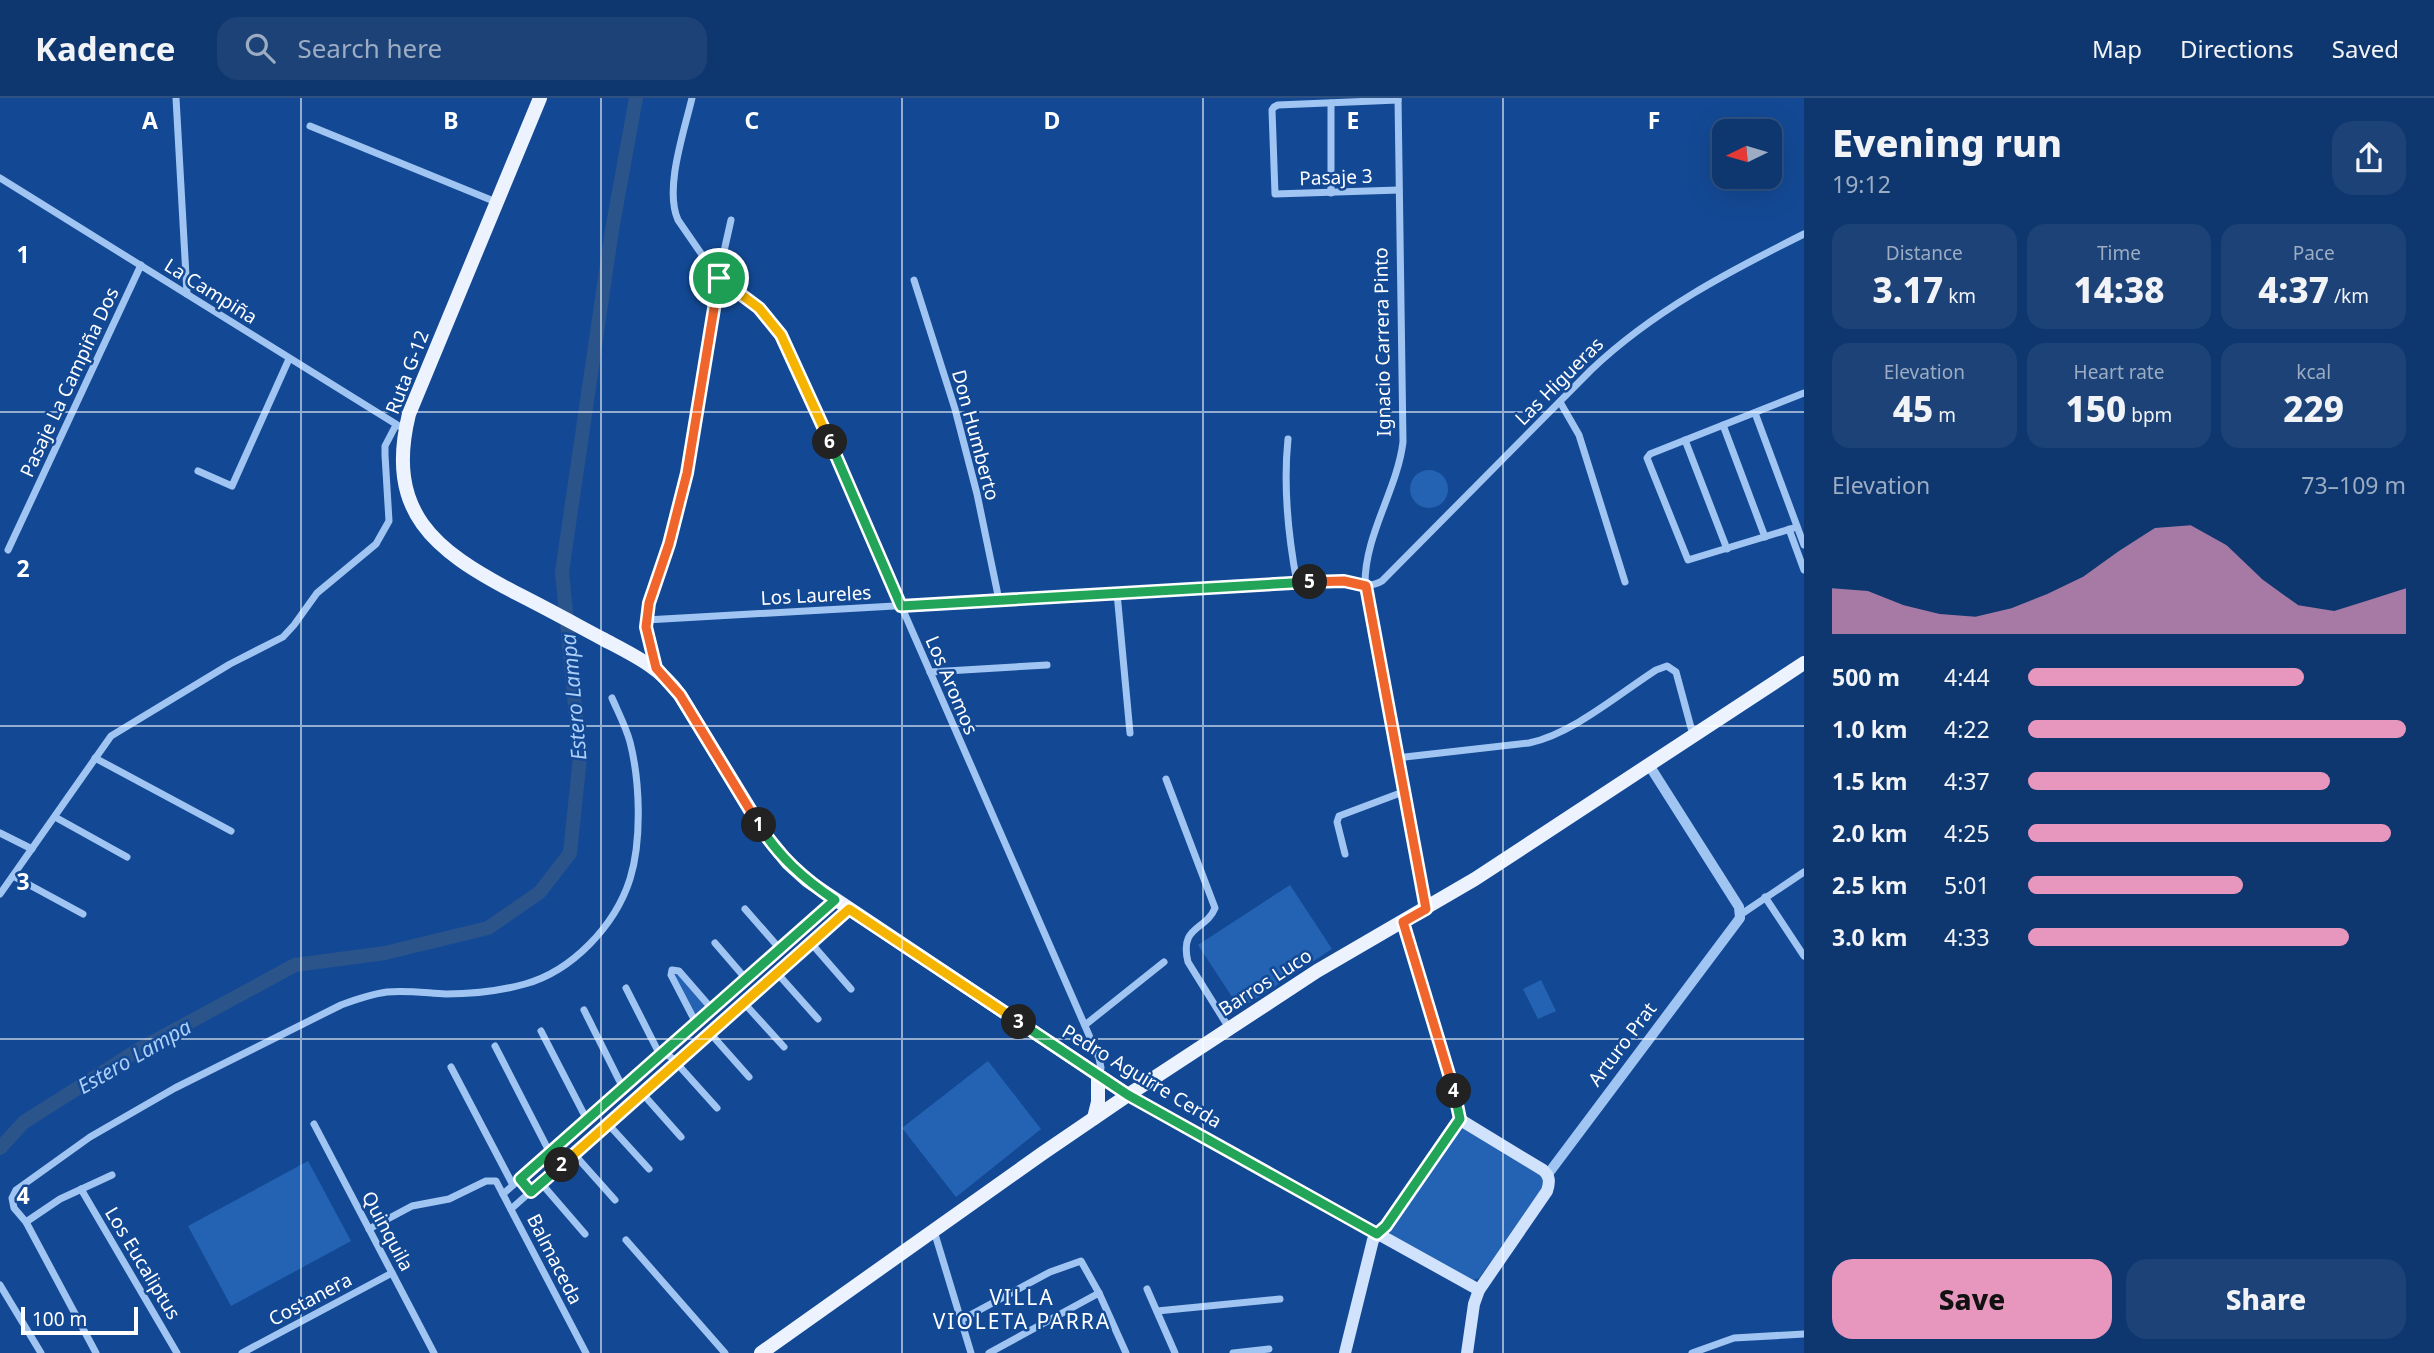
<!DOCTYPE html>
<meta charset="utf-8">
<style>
body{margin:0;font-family:"Noto Sans",sans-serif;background:#1c4277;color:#f1f3f6;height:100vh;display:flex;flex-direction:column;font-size:26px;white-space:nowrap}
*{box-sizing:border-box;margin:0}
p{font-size:23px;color:#9bacc3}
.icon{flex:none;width:38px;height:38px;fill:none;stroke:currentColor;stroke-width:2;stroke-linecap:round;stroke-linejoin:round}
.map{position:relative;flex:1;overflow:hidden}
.details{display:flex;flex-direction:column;background:#0e376f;width:630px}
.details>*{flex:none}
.needle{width:46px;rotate:265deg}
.buttons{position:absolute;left:1712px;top:21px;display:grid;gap:14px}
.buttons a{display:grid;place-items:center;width:70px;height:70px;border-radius:14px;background:#0e376f;box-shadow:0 7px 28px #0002,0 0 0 2px #2e5182;font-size:35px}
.scale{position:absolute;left:21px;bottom:18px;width:117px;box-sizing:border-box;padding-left:7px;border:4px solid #fff;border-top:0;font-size:19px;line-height:24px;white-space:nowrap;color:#fff;-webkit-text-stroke:5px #134994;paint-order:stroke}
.pin{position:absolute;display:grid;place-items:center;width:60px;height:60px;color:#fff;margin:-30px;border:4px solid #fff;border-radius:50%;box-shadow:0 2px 7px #0007}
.km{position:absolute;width:35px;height:35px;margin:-18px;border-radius:50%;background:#222;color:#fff;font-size:19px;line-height:35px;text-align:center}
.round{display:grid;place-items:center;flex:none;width:74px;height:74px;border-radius:21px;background:#1c4277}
.head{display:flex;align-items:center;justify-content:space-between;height:119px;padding:0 28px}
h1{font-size:38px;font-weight:800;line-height:52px}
.figures{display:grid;grid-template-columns:repeat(3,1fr);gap:10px;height:119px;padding:7px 28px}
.figures div{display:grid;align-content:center;border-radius:18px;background:#1c4277;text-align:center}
.figures b{font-size:35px;font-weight:800}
.figures small{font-size:19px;font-weight:400}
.figures p{font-size:19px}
.chart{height:196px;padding:14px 28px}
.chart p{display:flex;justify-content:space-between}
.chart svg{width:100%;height:126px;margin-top:7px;fill:#e797bd;opacity:.7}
.cta{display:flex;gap:14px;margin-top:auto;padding:14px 28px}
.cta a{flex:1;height:80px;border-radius:21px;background:#e797bd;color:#111;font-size:28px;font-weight:800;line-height:80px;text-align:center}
.cta a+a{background:#1c4277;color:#f1f3f6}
ul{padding:0 28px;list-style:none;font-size:23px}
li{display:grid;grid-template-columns:112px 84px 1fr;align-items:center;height:52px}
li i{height:18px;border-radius:9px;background:#e797bd}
header{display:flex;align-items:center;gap:42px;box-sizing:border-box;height:98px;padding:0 35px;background:#0e376f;border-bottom:2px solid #2e5182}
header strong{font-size:33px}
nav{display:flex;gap:38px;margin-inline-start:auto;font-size:24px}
.search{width:490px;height:63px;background:#1c4277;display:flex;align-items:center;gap:18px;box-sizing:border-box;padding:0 24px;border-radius:21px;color:#9bacc3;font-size:26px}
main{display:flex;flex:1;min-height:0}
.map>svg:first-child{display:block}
.green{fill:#2463b3}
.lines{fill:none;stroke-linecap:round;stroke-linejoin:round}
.river{stroke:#2b548b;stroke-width:14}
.minor{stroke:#a1c5f2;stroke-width:7}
.tertiary{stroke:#a1c5f2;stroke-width:10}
.secondary{stroke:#d0e2fc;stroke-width:12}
.primary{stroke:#ecf3ff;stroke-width:14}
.split-1-casing{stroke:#fff;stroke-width:14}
.split-2-casing{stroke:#fff;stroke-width:14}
.split-3-casing{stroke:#fff;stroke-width:14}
.split-4-casing{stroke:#fff;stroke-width:14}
.split-5-casing{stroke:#fff;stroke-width:14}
.split-6-casing{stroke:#fff;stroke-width:14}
.split-7-casing{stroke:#fff;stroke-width:14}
.split-1{stroke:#f0652b;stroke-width:9}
.split-2{stroke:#22a559;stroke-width:9}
.split-3{stroke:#f5b400;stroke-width:9}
.split-4{stroke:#22a559;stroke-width:9}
.split-5{stroke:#f0652b;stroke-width:9}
.split-6{stroke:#22a559;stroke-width:9}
.split-7{stroke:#f5b400;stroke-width:9}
.grid{fill:none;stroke:#fff;stroke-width:2;stroke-opacity:0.55}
.labels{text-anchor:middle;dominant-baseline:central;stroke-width:5;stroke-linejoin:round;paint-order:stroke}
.street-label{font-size:19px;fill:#fff;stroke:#134994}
.water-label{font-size:21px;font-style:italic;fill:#adcff9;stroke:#134994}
.neighbourhood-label{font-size:21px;letter-spacing:2px;fill:#fff;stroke:#134994}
.grid-label{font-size:23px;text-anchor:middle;font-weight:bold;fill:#fff;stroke:#134994;stroke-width:5;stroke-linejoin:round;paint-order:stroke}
</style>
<header>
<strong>Kadence</strong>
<div class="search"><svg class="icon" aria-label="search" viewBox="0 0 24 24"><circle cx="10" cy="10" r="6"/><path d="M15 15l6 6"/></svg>Search here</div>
<nav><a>Map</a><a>Directions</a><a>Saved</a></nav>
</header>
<main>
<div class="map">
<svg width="1804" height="1255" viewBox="0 0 1804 1255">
<rect width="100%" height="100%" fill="#134994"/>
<g class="green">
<circle cx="1429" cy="391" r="19"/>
<polygon points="1290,787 1332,851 1240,911 1198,847"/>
<polygon points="677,875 706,909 695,919 674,879"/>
<polygon points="1541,882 1556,913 1538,921 1523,891"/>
<polygon points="988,963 1041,1031 956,1099 902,1030"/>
<polygon points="1464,1027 1541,1075 1545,1088 1479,1180 1473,1182 1391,1138 1390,1134 1392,1126 1458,1030"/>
<polygon points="308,1063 351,1143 231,1208 188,1128"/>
</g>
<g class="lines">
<polyline class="river" points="0,1050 24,1024 138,952 295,867 385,855 488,830 540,794 570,755 580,659 562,474 612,132 636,0"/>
<g class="minor">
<polyline points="176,0 187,196"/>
<path d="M692,0C684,34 664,91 678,122L718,180L759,210L774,227L787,247L1099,960L1101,970L1098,977"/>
<path d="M1398,0L1403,344C1397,393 1364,437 1365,488L1426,810"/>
<polyline points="1398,2 1278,7 1274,9 1272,12 1275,96 1399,92"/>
<polyline points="1331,5 1331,95"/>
<polyline points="310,28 496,104"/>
<polyline points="0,80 399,328"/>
<polyline points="914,182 955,311 977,396 999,502"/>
<polyline points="1560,304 1579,337 1625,484"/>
<polyline points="1755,315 1804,447"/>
<polyline points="1723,327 1765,439"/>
<path d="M1288,341C1283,389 1288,437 1297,485"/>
<polyline points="1685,342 1727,451"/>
<polyline points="198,373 232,388 289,261"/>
<polyline points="1797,429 1688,462 1647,360 1650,356 1804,295"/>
<polyline points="1789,431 1804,472"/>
<polyline points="8,452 141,167"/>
<polyline points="1117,495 1130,635"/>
<path d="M646,522L1335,483C1352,484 1367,492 1382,483L1591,272C1653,213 1728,174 1804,136"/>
<polyline points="656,570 646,522 687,375 718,180 731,122"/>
<polyline points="930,574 1047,567"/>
<polyline points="95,660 231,733"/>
<path d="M1396,660L1529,645C1572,636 1619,596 1656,572L1667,568L1676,574L1693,637"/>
<path d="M1166,681L1215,810C1206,833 1179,827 1188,864L1229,930"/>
<polyline points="55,719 127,759"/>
<polyline points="0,735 32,751"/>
<polyline points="1345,756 1337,724 1339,718 1403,694"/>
<polyline points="13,778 83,816"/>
<polyline points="0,796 111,638 230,566 283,539 294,527 317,495 376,446 389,423 385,357 385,348 396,327"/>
<polyline points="1765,799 1804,858"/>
<polyline points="745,811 780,851"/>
<polyline points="1740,817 1804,774"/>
<polyline points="715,845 746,881"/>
<polyline points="811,845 851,891"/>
<polyline points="777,875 818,921"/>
<polyline points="626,890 660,957"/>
<polyline points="744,905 784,949"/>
<polyline points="584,912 623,990"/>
<polyline points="696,925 671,877 672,872 679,873 712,911"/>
<polyline points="1085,927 1164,864"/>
<polyline points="541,933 587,1022"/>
<polyline points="710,935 749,979"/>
<polyline points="495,948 550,1055"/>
<polyline points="663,954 672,960 717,1010"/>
<polyline points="451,969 513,1087"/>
<polyline points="642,995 681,1039"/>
<polyline points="314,1026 434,1255"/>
<polyline points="608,1026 649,1071"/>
<polyline points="574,1056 615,1102"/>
<polyline points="541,1085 585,1136"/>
<polyline points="81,1091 177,1255"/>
<polyline points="503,1096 835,802"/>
<polyline points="511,1111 849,811"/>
<polyline points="26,1124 60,1101 112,1077"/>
<polyline points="369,1131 412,1108 449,1101 486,1083 496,1083 586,1255"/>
<polyline points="934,1133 971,1255"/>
<polyline points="626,1142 725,1255"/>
<polyline points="0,1187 41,1255"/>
<polyline points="1147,1191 1175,1255"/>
<polyline points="1157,1213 1280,1201"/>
<polyline points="961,1222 1050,1174 1081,1163 1099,1195 1126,1255"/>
<path d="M96,1255L26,1124L14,1110L12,1100L16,1092L90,1039L175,990L341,907C357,901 371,896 387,894C406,892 426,895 446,896C471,896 500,893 525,886C572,873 615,828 630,781C642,742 640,683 630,644C626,629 618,614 612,600"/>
<polyline points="242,1255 392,1175"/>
<polyline points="989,1255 1099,1195"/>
<polyline points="1233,1255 1269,1251"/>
<polyline points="1692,1255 1734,1240 1804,1236"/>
</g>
<polyline class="tertiary" points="1548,1076 1740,820 1739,809 1649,667"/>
<g class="secondary">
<polyline points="1403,824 1458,1005 1459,1021"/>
<polyline points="1128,997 1479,1192"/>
<path d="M1459,1021L1543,1072C1550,1078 1550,1084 1547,1093L1479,1192L1474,1206L1467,1255"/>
<polyline points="1345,1255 1373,1142 1386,1128 1459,1021"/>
</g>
<g class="primary">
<path d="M540,0L409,316C385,414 434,452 514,494C544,509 573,525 603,541C633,557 660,569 680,597L767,739L788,765L808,783L1128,997"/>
<polyline points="1094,1020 1098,1004 1098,977"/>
<polyline points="761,1255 1043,1055 1128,997 1317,873 1475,781 1804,565"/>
</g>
</g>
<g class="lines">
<defs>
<polyline id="split-1" points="719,180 687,375 669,446 649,505 646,529 656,570 680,597 759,727"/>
<path id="split-2" d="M562,1067L531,1094L520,1081L835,802C804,781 779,759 759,727"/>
<polyline id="split-3" points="562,1067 849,811 1019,924"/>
<polyline id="split-4" points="1019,924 1128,997 1377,1136 1386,1128 1460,1021 1454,993"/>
<polyline id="split-5" points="1310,484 1344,483 1366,488 1426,811 1403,824 1454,993"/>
<polyline id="split-6" points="830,344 901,508 1310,484"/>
<polyline id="split-7" points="719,180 759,210 781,237 830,344"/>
</defs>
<use href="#split-1" class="split-1-casing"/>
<use href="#split-2" class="split-2-casing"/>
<use href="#split-3" class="split-3-casing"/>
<use href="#split-4" class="split-4-casing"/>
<use href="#split-5" class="split-5-casing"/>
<use href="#split-6" class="split-6-casing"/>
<use href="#split-7" class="split-7-casing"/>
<use href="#split-1" class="split-1"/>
<use href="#split-2" class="split-2"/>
<use href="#split-3" class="split-3"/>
<use href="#split-4" class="split-4"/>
<use href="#split-5" class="split-5"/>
<use href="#split-6" class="split-6"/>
<use href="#split-7" class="split-7"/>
</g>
<path class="grid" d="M301,0V1255M601,0V1255M902,0V1255M1203,0V1255M1503,0V1255M0,314H1804M0,628H1804M0,941H1804"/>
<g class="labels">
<g class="street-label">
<text transform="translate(1336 79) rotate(-2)">Pasaje 3</text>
<text transform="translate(211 193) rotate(32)">La Campiña</text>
<text transform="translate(1382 244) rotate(-91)">Ignacio Carrera Pinto</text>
<text transform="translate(407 274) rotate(-69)">Ruta G-12</text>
<text transform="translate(1559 283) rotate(-45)">Las Higueras</text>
<text transform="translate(69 284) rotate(-65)">Pasaje La Campiña Dos</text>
<text transform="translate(976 337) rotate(75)">Don Humberto</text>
<text transform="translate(816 497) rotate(-3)">Los Laureles</text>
<text transform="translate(952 587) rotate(67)">Los Aromos</text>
<text transform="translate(1265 884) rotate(-33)">Barros Luco</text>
<text transform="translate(1622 946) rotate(-53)">Arturo Prat</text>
<text transform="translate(1142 978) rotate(31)">Pedro Aguirre Cerda</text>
<text transform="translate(388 1133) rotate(62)">Quinquila</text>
<text transform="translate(555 1161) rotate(63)">Balmaceda</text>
<text transform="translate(143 1165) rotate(59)">Los Eucaliptus</text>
<text transform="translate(310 1201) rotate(-28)">Costanera</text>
</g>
<g class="water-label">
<text transform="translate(573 599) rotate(-95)">Estero Lampa</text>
<text transform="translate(134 958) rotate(-30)">Estero Lampa</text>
</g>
<g class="neighbourhood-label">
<text x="1022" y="1199">VILLA<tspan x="1022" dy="24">VIOLETA PARRA</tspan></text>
</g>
</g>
<g class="grid-label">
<text x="150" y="31">A</text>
<text x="451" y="31">B</text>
<text x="752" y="31">C</text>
<text x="1052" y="31">D</text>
<text x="1353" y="31">E</text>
<text x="1654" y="31">F</text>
<text x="23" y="165">1</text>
<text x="23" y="479">2</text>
<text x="23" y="792">3</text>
<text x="23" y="1106">4</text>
</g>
</svg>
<div class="buttons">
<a><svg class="needle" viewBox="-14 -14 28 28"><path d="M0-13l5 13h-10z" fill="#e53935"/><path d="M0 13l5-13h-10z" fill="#9bacc3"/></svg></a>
</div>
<div class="scale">100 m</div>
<div class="pin" style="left:719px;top:180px;background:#1e9e55"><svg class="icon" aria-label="arrive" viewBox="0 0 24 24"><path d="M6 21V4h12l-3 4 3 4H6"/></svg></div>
<b class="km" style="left:759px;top:727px">1</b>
<b class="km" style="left:562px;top:1067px">2</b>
<b class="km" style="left:1019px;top:924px">3</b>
<b class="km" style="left:1454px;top:993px">4</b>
<b class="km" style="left:1310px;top:484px">5</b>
<b class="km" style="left:830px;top:344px">6</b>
</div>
<section class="details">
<div class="head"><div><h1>Evening run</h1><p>19:12</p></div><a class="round"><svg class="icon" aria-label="share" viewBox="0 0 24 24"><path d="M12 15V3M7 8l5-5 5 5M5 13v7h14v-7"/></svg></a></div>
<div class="figures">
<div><p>Distance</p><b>3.17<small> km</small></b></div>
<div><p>Time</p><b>14:38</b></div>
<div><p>Pace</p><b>4:37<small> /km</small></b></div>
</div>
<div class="figures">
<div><p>Elevation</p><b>45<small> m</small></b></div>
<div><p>Heart rate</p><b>150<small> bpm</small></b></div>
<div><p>kcal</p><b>229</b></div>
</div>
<div class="chart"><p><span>Elevation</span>73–109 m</p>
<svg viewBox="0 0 160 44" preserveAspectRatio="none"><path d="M0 44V28L10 29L20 34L30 37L40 38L50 35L60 30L70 24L80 15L90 7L100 6L110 13L120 25L130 34L140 36L150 32L160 28V44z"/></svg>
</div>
<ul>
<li><b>500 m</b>4:44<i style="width:73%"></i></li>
<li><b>1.0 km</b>4:22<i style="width:100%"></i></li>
<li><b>1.5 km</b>4:37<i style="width:80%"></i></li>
<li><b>2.0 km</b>4:25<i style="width:96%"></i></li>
<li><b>2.5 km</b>5:01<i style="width:57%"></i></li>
<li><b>3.0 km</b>4:33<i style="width:85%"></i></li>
</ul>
<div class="cta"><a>Save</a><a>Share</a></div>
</section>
</main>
